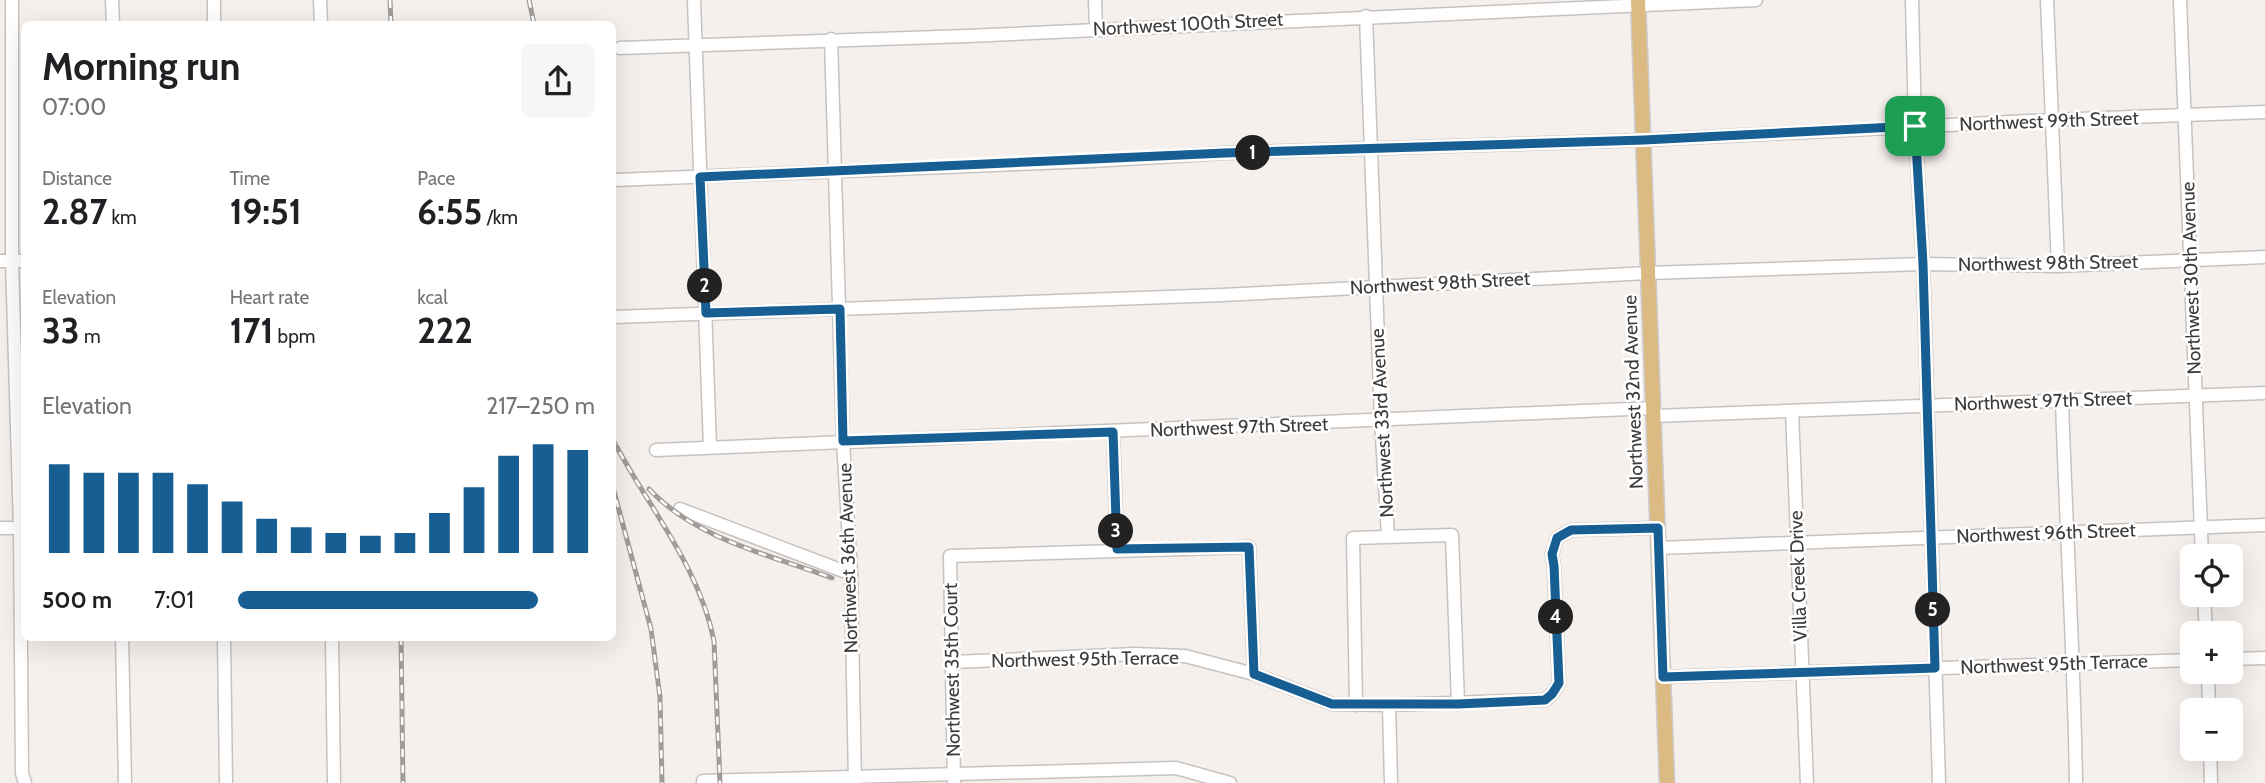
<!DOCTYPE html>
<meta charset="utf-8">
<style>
body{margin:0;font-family:Cabin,sans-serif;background:#f6f6f6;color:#202124;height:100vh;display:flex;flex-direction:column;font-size:26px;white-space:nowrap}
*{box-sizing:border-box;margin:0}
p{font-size:23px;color:#757577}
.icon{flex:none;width:38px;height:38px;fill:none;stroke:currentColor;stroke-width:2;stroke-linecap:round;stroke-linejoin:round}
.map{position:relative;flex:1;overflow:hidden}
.drawer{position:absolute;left:21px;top:21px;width:595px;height:620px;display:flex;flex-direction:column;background:#fff;border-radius:10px;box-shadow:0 7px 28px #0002}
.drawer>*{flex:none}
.tools{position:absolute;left:2180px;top:544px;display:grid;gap:14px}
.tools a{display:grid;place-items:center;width:63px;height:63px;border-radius:10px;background:#fff;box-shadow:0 7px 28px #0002;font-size:35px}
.pin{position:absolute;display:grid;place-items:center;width:60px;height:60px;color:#fff;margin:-30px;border-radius:14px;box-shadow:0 4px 10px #0006}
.km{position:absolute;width:35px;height:35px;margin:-18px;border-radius:50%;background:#222;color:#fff;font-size:19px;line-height:35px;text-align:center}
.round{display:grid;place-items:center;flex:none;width:74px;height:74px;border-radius:10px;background:#f6f6f6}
.headline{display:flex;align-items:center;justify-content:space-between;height:119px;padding:0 21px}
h1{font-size:38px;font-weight:800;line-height:52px}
.metrics{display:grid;grid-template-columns:repeat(3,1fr);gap:10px;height:119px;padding:7px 21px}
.metrics div{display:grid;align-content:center}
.metrics b{font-size:35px;font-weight:800}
.metrics small{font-size:19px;font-weight:400}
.metrics p{font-size:19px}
.chart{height:196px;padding:14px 21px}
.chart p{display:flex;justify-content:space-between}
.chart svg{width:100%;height:126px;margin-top:7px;stroke:#175e92;stroke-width:6}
ul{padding:0 21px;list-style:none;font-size:23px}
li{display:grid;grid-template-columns:112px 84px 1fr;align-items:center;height:52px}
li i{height:18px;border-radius:9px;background:#175e92}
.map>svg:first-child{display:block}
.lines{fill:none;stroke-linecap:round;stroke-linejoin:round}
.minor-casing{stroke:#c8c2bf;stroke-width:15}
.major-casing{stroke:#cdcccc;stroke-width:17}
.minor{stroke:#fff;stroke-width:12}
.major{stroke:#dbba83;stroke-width:14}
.rail-casing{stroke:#a19c9a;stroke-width:5}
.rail{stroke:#fff;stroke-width:2.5;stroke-dasharray:8;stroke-linecap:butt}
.route-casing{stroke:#fff;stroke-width:14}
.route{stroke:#175e92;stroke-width:9}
.labels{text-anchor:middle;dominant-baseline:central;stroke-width:5;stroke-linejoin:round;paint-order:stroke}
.street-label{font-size:19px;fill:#3e3c3b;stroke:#fff}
</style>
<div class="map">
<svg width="2265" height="783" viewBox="0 0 2265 783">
<rect width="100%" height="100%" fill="#f6f0ed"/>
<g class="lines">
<defs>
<g id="minor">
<polyline points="12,0 12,261 20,528 22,773 25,783"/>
<polyline points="112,0 113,24"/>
<polyline points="214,0 214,24"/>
<polyline points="320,0 321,24"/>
<polyline points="694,0 710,447"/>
<polyline points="1095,0 1096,29"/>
<polyline points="1912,0 1915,126 1923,264 1939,783"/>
<polyline points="2047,0 2058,266"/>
<polyline points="2180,0 2202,556"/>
<polyline points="1366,16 1381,420 1388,536"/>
<polyline points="831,39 843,441 851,574 855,783"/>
<polyline points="620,48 967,36 1756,0"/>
<polyline points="615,180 1093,161 1225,153 1644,140 2051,120 2265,112"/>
<polyline points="0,261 24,261"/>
<polyline points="614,317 1222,295 1648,273 1923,264 2058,266 2265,257"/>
<path d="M2062,401C2066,528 2074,655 2076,783"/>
<polyline points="1792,411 1807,783"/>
<polyline points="1654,416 2265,393"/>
<polyline points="1113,432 1117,549"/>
<polyline points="656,450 1653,408"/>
<polyline points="680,509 851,574"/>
<polyline points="0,528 24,528"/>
<polyline points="1658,548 2265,525"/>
<polyline points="2204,595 2206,634"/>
<polyline points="122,637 125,783"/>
<polyline points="224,637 226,783"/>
<polyline points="332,637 334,783"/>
<polyline points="2231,659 2265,658"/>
<polyline points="953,662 1135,654 1185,656 1254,674 1332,704 1389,705 1545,700 1552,694 1559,683 1554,566 1552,554 1557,538 1571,530 1658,528"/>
<polyline points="2208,672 2209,710"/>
<polyline points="1663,677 2193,660"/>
<polyline points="1356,705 1353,538 1452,535 1458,704"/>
<polyline points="1389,705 1391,783"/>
<polyline points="2210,749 2211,783"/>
<polyline points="703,783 703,781 1176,768 1230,783"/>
<polyline points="954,783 950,556 1249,547 1254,674"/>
</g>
<polyline id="major" points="1638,0 1667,783"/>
</defs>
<use href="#minor" class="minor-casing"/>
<use href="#major" class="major-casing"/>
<use href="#minor" class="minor"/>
<use href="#major" class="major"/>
<defs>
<g id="rail">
<polyline points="390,0 391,24"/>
<polyline points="529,0 534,24"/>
<path d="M612,438C647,506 699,565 714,641L720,783"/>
<polyline points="612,484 651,629 660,697 662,783"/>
<path d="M649,489C696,539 770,555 832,578"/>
<polyline points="401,637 403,783"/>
</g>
</defs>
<use href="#rail" class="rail-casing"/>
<use href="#rail" class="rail"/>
</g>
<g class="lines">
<defs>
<polygon id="route" points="1915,126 1923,264 1935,668 1663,677 1658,528 1571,530 1557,538 1552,554 1554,566 1559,683 1552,694 1545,700 1458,704 1332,704 1254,674 1249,547 1117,549 1113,432 843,441 840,309 706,313 700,177 1225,153 1644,140"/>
</defs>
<use href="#route" class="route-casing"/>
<use href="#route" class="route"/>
</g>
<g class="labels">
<g class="street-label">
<text transform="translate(1188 24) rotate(-3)">Northwest 100th Street</text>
<text transform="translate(2049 121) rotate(-2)">Northwest 99th Street</text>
<text transform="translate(2048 263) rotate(-1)">Northwest 98th Street</text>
<text transform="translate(2191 278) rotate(-92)">Northwest 30th Avenue</text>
<text transform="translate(1440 283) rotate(-3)">Northwest 98th Street</text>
<text transform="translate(1633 392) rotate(-92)">Northwest 32nd Avenue</text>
<text transform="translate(2043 401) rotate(-2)">Northwest 97th Street</text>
<text transform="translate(1382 423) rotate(-93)">Northwest 33rd Avenue</text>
<text transform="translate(1239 427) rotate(-2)">Northwest 97th Street</text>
<text transform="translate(2046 533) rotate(-2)">Northwest 96th Street</text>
<text transform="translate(848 558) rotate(-92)">Northwest 36th Avenue</text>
<text transform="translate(1798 576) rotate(-92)">Villa Creek Drive</text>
<text transform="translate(1085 659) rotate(-1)">Northwest 95th Terrace</text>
<text transform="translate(2054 664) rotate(-2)">Northwest 95th Terrace</text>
<text transform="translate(952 670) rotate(-91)">Northwest 35th Court</text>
</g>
</g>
</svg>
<div class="tools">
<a><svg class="icon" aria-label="locate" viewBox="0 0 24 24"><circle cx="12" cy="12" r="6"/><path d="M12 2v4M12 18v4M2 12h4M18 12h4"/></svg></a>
<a>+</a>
<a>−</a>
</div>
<div class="pin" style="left:1915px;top:126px;background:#1e9e55"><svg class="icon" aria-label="arrive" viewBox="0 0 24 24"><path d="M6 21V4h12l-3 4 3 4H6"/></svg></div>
<b class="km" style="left:1253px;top:153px">1</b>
<b class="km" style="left:705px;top:286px">2</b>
<b class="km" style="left:1116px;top:531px">3</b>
<b class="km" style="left:1556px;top:617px">4</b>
<b class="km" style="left:1933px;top:610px">5</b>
<section class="drawer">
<div class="headline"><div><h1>Morning run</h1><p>07:00</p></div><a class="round"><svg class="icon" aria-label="share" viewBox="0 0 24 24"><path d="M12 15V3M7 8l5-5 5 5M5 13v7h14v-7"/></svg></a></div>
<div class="metrics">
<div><p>Distance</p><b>2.87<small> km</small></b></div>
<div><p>Time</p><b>19:51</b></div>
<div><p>Pace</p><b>6:55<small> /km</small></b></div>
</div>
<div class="metrics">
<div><p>Elevation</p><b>33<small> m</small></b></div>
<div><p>Heart rate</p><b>171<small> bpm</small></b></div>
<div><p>kcal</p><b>222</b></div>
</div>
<div class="chart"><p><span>Elevation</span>217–250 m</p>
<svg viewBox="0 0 160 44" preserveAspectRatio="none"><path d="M5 44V13M15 44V16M25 44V16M35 44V16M45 44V20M55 44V26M65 44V32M75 44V35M85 44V37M95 44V38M105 44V37M115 44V30M125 44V21M135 44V10M145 44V6M155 44V8"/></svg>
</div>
<ul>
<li><b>500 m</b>7:01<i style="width:84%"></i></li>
</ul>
</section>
</div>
